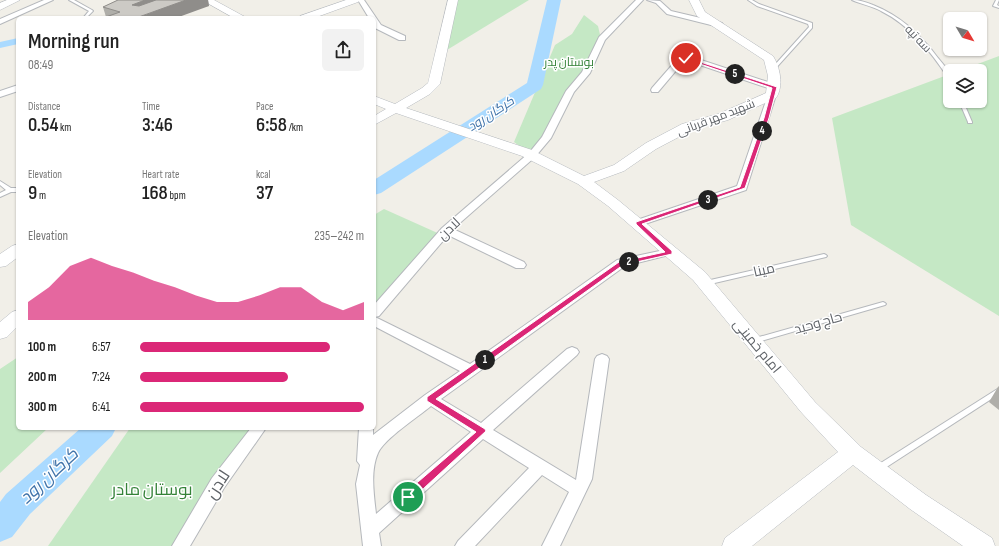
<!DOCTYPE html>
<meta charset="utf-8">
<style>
body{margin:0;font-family:"Sofia Sans Condensed",Cairo,sans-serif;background:#f2f2f2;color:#222;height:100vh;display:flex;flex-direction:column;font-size:15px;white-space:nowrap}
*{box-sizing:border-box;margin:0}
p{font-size:13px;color:#767676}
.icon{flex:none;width:22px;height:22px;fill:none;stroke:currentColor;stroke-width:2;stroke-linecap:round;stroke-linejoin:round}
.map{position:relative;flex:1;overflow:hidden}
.side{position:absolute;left:16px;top:16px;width:360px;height:414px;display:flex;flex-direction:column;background:#fff;border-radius:6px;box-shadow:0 1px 3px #0004}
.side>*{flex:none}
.needle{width:26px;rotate:128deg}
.buttons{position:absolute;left:943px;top:12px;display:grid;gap:8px}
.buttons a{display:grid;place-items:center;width:44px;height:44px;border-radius:6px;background:#fff;box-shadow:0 1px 3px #0004;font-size:20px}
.pin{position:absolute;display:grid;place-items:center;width:34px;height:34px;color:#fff;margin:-17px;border:2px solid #fff;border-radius:50%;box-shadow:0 1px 4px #0007}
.km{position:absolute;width:20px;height:20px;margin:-10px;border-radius:50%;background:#222;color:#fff;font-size:11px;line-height:20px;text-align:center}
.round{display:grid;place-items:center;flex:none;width:42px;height:42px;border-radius:6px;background:#f2f2f2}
.summary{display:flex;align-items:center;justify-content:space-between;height:68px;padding:0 12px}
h1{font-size:22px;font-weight:600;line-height:30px}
.metrics{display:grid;grid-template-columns:repeat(3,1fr);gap:6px;height:68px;padding:4px 12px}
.metrics div{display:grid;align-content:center}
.metrics b{font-size:20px;font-weight:600}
.metrics small{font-size:11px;font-weight:400}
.metrics p{font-size:11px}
.chart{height:112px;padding:8px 12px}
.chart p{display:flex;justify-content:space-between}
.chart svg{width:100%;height:72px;margin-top:4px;fill:#db2777;opacity:.7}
ul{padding:0 12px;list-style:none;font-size:13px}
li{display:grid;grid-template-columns:64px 48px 1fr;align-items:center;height:30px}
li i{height:10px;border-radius:5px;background:#db2777}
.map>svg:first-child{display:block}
.green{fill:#c5e8c5}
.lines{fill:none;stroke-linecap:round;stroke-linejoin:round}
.canal{fill:#aadaff;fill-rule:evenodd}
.river{fill:#aadaff;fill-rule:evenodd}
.lane-casing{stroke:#b5b8bc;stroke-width:2}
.street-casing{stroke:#b5b8bc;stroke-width:2}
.secondary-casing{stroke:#b6babf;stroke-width:1}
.lane{fill:#fff;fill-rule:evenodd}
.street{fill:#fff;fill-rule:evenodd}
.secondary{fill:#fff;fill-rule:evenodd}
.wall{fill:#afaea9}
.shaded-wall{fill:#8f8d8a}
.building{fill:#cccac5;stroke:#8f8d8a}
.route{fill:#db2777;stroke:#fff}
.labels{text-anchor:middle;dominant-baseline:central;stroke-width:3;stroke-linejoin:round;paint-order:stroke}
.far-street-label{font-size:12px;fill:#5f6368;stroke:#fff}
.far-park-label{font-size:12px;fill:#348238;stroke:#fff}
.far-water-label{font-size:13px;font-style:italic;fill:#4174aa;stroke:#fff}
.street-label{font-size:14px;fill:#5f6368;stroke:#fff}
.near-street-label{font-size:17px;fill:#5f6368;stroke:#fff}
.near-park-label{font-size:17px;fill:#348238;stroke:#fff}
.near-water-label{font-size:18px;font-style:italic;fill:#4174aa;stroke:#fff}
</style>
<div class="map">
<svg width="999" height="546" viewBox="0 0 999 546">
<rect width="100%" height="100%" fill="#f1efe8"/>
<g class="green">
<polygon points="453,0 529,0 442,53"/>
<polygon points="584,15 598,26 601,39 586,73 532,155 514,142 555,45 572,34"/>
<polygon points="999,56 999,316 851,225 832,118 950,74 950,101 980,101 980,71 959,71"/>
<polygon points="384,209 442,235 374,312 374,215"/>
<polygon points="18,357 18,428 48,428 0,473 0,369"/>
<polygon points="130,428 258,428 181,546 48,546"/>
</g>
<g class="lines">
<polygon class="canal" points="18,38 18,44 0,48 0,42"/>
<g class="river">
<polygon points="547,0 561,0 543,85 541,89 381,193 374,195 374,180 527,83"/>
<polygon points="81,428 116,428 112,436 30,514 12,537 0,542 0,502 6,494"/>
</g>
<defs>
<g id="lane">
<polygon points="69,0 74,0 92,10 93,11 88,16 93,18 85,18 84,17 89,11"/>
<polygon points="748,0 752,0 759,4 812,23 812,28 775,69 772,68 809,27 808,24 757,6"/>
<path d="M852,0C860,0 866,2 873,5C901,16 921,35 938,58C943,64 950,71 950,79H949C931,52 911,26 881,11C872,6 861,4 852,0Z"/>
<polygon points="996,0 999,0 997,5 999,6 999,8 993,6"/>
<polygon points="959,101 963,101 972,122 972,123 968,123 968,122"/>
<polygon points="0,181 11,188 18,188 18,192 11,192 0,197 0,193 6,190 0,185"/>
<polygon points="824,254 826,255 827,256 826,257 706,285 703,283 706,281"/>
<polygon points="883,302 885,303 886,304 885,305 754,343 752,343 751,341 752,339"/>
<polygon points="999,388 999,394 882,470 879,471 876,470 875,468 876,466"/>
</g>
<g id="street">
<polygon points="44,0 53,0 0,24 0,19"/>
<polygon points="358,0 364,0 381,25 405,36 405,40 399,40 375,28 374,18 369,18"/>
<path d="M636,0H643L605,40L590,73L574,92L551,138L535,157L453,229L524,262L526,265L524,268H516L448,235L379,316L375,317L470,364L617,260L669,249L673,250L675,252L673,254L625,266L441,399L481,423L567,349L572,347L577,349L579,352L577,355L493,430L576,480L595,359L597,356L602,354L607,356L609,359L592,479L560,546H542L569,492L542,475L475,546H455L458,541L529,468L483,439L379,533L381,546H363L356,484L360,465L357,461L359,428H373V435L425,395L460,371L374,326V305L442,228L529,153L542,137L566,91L582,72L599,37ZM431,406L471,432L376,514C374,495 370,471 378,453C384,439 418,417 431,406Z"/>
<polygon points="647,0 660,1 671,11 722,23 723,25 719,27 667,14 656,3"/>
<polygon points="680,56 689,56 777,85 778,87 777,89 771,89 685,60 658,92 652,92 651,90 652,88"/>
<polygon points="18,85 18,91 0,97 0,91"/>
<polygon points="772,92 776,95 746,190 642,225 634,225 632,223 634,221 737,186 768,95"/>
<polygon points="251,428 266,428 224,488 190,546 172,546 212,478"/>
</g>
<g id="secondary">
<polygon points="7,0 20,0 0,10 0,3"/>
<polygon points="202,0 214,0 247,18 234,18"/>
<polygon points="346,0 360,0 358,2 314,18 299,18 300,16"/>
<path d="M448,0H458L440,84L430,94L406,108L532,150L584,176L614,165L646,143L682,124L718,114L766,93L768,76L764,60L697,16L689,0H699L705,12L773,56C780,67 784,86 776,98L728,120L692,130L656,149L624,171L594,182L618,200L705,272L815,402L861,447L926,495L992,538L995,546H963L910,509L853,465L752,546H722L725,538L838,452L801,412L693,280L608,206L578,184L522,156L396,113L374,125V116L386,109L374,104V96L395,104L422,88L428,83Z"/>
<polygon points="18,244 18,257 6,266 0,267 0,254 12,246"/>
<polygon points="18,310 18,326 7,337 0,339 0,322 12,312"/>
</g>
</defs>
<use href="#lane" class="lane-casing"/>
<use href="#street" class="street-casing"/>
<use href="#secondary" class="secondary-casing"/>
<use href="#lane" class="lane"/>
<use href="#street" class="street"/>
<use href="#secondary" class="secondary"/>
</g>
<g class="wall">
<polygon points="118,0 208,0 209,6 106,17 103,7"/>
<polygon points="999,386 999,410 989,402 998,387"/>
</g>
<g class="shaded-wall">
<polygon points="145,0 180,0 136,18 132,5"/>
<polygon points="186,0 208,0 209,6 176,18 136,18"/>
</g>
<polygon class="building" points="118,0 145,0 132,5 139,6 156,0 186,0 136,18 103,18 120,12 103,7"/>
<polygon class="route" points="685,57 777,87 769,118 745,188 642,224 672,251 672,254 623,265 436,399 485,429 486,431 411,500 404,500 403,497 404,494 476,432 427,401 427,397 619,262 665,252 636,224 636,222 740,187 764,118 772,88 685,59"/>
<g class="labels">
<g class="far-street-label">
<text transform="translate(918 39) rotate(46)">سه تپه</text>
<text transform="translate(716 118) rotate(-21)">شهید مهر قربانی</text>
</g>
<g class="far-park-label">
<text x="569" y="62">بوستان پدر</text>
</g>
<g class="far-water-label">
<text transform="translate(491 114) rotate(-33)">کرگان رود</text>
</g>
<g class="street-label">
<text transform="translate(449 229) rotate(-44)">لادن</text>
<text transform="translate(764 270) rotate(-13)">مینا</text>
<text transform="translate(818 323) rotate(-16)">حاج وحید</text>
<text transform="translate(757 346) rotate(50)">امام خمینی</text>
</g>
<g class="near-street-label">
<text transform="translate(218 485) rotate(-57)">لادن</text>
</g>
<g class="near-park-label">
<text x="152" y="490">بوستان مادر</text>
</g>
<g class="near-water-label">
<text transform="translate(49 476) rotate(-43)">کرگان رود</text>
</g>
</g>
</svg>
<div class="buttons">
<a><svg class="needle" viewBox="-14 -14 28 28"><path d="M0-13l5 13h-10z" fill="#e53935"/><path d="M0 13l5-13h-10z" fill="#767676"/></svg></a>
<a><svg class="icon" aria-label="layers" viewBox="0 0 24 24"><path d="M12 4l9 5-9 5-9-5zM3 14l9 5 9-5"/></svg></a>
</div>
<div class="pin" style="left:408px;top:497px;background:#1e9e55"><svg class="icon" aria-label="arrive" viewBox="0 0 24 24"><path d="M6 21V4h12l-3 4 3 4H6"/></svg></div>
<div class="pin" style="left:686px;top:58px;background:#d93025"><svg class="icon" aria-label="check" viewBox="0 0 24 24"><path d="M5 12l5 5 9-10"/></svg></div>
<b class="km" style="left:485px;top:360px">1</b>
<b class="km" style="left:629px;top:262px">2</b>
<b class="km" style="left:708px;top:200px">3</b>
<b class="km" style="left:762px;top:131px">4</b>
<b class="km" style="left:735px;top:74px">5</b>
<section class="side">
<div class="summary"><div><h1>Morning run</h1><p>08:49</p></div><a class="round"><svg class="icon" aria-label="share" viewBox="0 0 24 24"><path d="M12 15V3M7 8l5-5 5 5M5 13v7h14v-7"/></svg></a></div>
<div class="metrics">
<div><p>Distance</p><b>0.54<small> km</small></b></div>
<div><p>Time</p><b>3:46</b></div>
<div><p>Pace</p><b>6:58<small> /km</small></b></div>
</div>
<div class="metrics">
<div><p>Elevation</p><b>9<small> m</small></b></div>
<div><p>Heart rate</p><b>168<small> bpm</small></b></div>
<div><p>kcal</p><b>37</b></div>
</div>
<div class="chart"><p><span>Elevation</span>235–242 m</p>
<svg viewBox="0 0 160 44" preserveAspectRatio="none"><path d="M0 44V33L10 24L20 11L30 6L40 11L50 15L60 20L70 24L80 29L90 33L100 33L110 29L120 24L130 24L140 33L150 38L160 33V44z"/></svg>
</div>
<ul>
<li><b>100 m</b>6:57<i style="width:85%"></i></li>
<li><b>200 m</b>7:24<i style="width:66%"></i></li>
<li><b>300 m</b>6:41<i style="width:100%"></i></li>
</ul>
</section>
</div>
